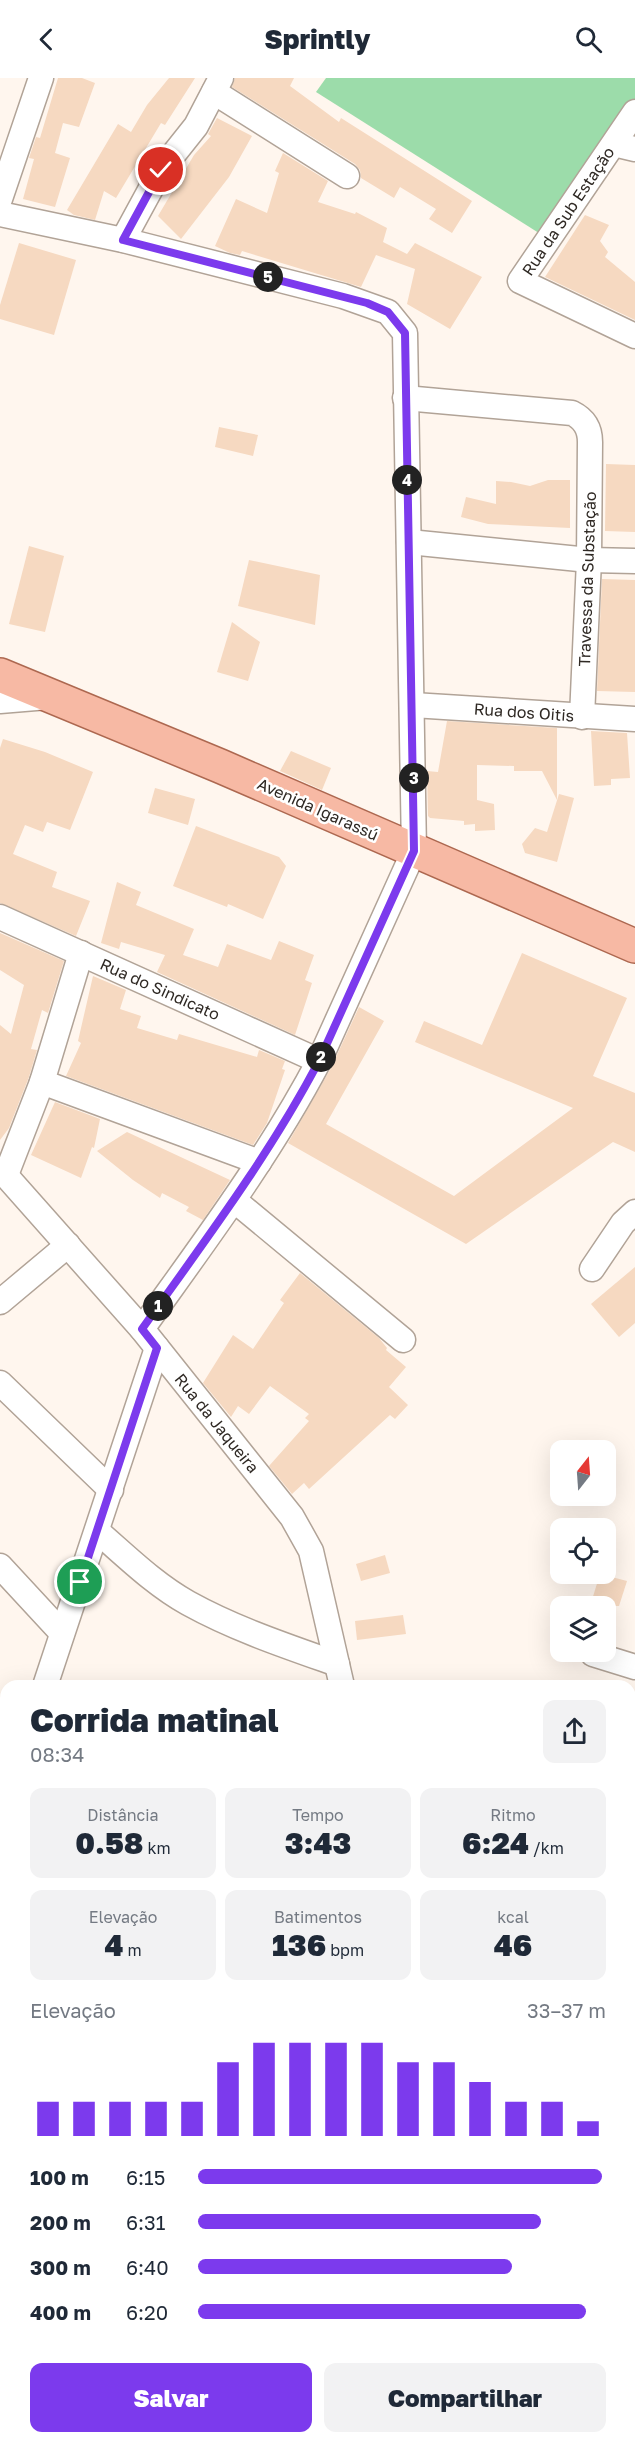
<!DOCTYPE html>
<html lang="pt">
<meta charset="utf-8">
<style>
body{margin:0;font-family:"Golos Text",sans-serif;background:#f2f2f3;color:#1f2937;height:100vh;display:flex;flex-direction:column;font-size:22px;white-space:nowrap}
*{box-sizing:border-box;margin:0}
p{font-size:20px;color:#747a83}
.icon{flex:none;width:33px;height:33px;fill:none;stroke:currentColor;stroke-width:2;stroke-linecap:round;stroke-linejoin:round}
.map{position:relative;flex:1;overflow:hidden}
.side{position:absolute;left:0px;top:1602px;width:636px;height:764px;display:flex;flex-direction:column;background:#fff;border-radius:18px 18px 0 0;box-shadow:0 6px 24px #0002}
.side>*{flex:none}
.needle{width:39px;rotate:17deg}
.buttons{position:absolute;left:550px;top:1362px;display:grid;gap:12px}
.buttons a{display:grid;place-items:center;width:66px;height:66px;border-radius:12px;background:#fff;box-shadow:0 6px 24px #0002;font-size:30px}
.pin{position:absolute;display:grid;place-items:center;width:51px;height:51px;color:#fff;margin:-26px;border:3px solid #fff;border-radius:50%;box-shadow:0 2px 6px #0007}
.km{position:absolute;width:30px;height:30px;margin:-15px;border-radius:50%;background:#222;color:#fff;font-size:16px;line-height:30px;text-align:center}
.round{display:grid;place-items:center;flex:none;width:63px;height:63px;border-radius:12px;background:#f2f2f3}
.overview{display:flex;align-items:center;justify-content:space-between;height:102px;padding:0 30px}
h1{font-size:33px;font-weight:800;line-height:45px}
.stats{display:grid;grid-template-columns:repeat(3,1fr);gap:9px;height:102px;padding:6px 30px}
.stats div{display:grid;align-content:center;border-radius:12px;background:#f2f2f3;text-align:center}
.stats b{font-size:30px;font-weight:800}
.stats small{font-size:16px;font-weight:400}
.stats p{font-size:16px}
.chart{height:168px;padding:12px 30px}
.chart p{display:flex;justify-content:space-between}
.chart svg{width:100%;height:108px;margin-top:6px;stroke:#7c3aed;stroke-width:6}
.button{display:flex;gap:12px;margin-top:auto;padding:12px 30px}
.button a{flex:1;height:69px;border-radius:12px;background:#7c3aed;color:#fff;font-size:24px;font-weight:800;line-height:69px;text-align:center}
.button a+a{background:#f2f2f3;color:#1f2937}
ul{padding:0 30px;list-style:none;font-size:20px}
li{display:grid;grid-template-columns:96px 72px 1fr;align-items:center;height:45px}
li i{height:15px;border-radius:8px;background:#7c3aed}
header{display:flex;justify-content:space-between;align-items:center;height:78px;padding:0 30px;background:#fff;font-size:27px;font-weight:800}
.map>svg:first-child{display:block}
.green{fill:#9cdcaa}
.building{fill:#f6d9c1}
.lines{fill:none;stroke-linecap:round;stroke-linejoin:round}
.minor-casing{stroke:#b1a397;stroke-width:27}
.primary-casing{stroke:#ad6850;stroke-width:36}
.minor{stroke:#fff;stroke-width:24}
.primary{stroke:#f7b9a4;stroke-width:33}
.route-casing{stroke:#fff;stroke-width:12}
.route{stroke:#7c3aed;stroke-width:8}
.labels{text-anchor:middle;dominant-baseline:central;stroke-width:5;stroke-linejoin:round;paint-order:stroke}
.street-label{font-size:16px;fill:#2f2924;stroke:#fff}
</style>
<header><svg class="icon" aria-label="back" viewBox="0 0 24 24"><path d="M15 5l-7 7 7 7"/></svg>Sprintly<svg class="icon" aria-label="search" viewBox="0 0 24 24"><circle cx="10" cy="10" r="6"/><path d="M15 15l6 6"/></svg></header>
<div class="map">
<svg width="635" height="2365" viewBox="0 0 635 2365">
<rect width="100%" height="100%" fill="#fff6ee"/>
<polygon class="green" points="326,0 635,0 635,23 542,157 316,14"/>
<g class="building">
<polygon points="58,0 82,0 95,5 79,49 63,45 55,75 70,80 55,129 23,121 34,81 29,80 36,59 40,60"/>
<polygon points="169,0 195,0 165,47 161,45 116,120 104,113 95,142 74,137 67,132 118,46 131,54 147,27"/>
<polygon points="235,0 294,0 290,8 339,44 341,40 472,123 452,155 429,141 436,131 400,109 394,120 361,100 360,92 355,86 232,9"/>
<polygon points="217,40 252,58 229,99 181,161 158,138 194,77 211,58 208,56"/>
<polygon points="283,75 328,103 318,124 355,136 356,134 387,150 383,164 407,176 415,165 482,199 450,251 407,226 415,191 376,177 361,209 242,173 240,177 230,175 215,168 236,121 267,135 279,95 275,93"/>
<polygon points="585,137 609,147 600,163 608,174 605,179 635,204 635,242 545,199"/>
<polygon points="19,165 76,182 54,257 0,241 0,227"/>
<polygon points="219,349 258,357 253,378 215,369"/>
<polygon points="606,386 635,387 635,454 605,453"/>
<polygon points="548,402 570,402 570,450 488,446 461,439 466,419 496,426 496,403 511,404 530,408"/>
<polygon points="29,468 64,478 45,554 9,546"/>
<polygon points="249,482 320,497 315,547 238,528"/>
<polygon points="602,501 635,502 635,614 597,613"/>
<polygon points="232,544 260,564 248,603 217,594"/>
<polygon points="447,643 557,650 557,722 542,693 514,693 514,688 477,687 477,722 494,726 495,752 475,753 475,746 464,747 464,743 430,740 428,738 427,693 438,694"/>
<polygon points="591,653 627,655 630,700 611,701 611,707 594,708"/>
<polygon points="3,661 45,674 93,694 70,752 47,744 43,754 25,747 13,776 57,794 52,809 90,823 76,858 0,825 0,670"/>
<polygon points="291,673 331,690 322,712 280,693"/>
<polygon points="155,710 195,721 188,747 148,735"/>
<polygon points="559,716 574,720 557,784 525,775 522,766 535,750 547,754"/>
<polygon points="196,748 279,779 286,788 263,841 228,826 227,829 173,808"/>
<polygon points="117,804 141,814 136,827 194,851 183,877 218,889 227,866 271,882 279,863 314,877 305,902 312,905 295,957 157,894 165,877 121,864 119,871 101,865"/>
<polygon points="0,855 64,883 48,935 42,932 31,971 37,972 29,999 9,1050 0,1062 0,947 11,956 24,907 0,892"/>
<polygon points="522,875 627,920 593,998 635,1015 635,1074 613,1064 466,1166 288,1065 331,990 359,929 384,943 326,1046 454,1118 573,1030 415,964 424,943 482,967"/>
<polygon points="93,898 126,912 120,931 141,938 137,950 177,962 179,956 257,979 259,972 285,983 282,991 285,992 267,1045 253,1067 66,998 81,965 78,963"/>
<polygon points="55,1024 100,1041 94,1070 92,1069 81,1100 31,1077"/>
<polygon points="127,1054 230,1102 203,1142 186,1133 189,1129 162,1115 160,1120 133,1102 97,1073"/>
<polygon points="635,1189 635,1245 619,1259 591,1226"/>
<polygon points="300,1195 379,1260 387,1270 386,1272 406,1289 389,1309 408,1327 395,1341 390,1337 309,1411 304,1405 292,1416 269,1388 309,1343 305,1340 309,1336 270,1308 249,1336 238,1328 231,1339 203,1305 233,1257 253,1271 284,1225 280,1222"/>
<polygon points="385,1477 390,1495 361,1503 356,1486"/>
<polygon points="600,1496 627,1503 619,1528 590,1528"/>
<polygon points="403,1537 406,1556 357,1562 355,1543"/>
</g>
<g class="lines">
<defs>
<g id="minor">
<polyline points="214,14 347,98"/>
<polyline points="635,34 520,203 635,258"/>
<polyline points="614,66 635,71"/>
<polyline points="0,121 41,0"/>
<path d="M0,136L123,162L343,218L388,234L405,255L414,773L319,983C269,1078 204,1164 142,1251"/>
<polyline points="123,162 161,92 196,48 221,0"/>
<path d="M405,320L572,335C584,341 590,350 590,364L589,482L582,639"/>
<polyline points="409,464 589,482 635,483"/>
<polyline points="0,623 48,619"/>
<polyline points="413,627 635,641"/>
<polyline points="0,839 319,983"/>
<polyline points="42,1004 259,1084"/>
<polyline points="0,1091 142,1251 292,1439 311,1473 342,1608"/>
<polyline points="6,1097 42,1004 81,875"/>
<polyline points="234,1122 403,1262"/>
<polyline points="592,1191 623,1145 635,1134"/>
<polyline points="0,1224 68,1167"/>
<polyline points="0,1305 111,1412"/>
<path d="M97,1453C126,1478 154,1506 188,1525C235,1551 286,1568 337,1586"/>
<polyline points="0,1488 62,1555"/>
<polyline points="593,1576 635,1589"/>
<polyline points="45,1608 157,1270"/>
<polyline points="0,1656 6,1660"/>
<polyline points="630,1737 635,1738"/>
<polyline points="0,1757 6,1736"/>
<polyline points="0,1774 6,1774"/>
<polyline points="630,1890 635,1891"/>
<polyline points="0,1904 6,1905"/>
<polyline points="630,1929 635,1930"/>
<polyline points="630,2047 635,2028"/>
<polyline points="0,2061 6,2063"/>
<polyline points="630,2177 635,2178"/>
<polyline points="0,2221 6,2226"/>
<polyline points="609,2360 618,2365"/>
</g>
<polyline id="primary" points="0,597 220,688 635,868"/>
</defs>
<use href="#minor" class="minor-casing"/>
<use href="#primary" class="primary-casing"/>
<use href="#minor" class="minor"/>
<use href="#primary" class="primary"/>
</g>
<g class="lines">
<defs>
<path id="route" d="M80,1504L157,1270L142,1251C204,1164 269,1078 319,983L414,773L405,255L388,234L367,225L123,162L161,92"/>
</defs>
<use href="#route" class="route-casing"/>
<use href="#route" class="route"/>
</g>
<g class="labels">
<g class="street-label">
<text transform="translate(568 133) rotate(-56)">Rua da Sub Estação</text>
<text transform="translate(587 501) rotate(-88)">Travessa da Substação</text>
<text transform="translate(524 634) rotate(4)">Rua dos Oitis</text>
<text transform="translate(318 731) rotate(24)">Avenida Igarassú</text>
<text transform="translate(160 911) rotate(24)">Rua do Sindicato</text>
<text transform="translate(217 1345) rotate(51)">Rua da Jaqueira</text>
</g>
</g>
</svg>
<div class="buttons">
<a><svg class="needle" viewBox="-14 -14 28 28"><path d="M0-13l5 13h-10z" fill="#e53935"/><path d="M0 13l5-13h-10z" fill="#747a83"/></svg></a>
<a><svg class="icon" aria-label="locate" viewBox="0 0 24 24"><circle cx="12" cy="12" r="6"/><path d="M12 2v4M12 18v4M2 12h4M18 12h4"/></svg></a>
<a><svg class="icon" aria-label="layers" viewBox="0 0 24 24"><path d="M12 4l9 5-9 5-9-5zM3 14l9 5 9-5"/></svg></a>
</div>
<div class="pin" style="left:80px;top:1504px;background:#1e9e55"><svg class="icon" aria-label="arrive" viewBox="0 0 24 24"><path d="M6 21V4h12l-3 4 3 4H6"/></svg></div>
<div class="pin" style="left:161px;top:92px;background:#d93025"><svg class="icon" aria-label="check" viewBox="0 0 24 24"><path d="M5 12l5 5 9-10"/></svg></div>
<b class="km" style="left:158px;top:1228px">1</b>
<b class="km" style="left:321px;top:979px">2</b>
<b class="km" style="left:414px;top:700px">3</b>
<b class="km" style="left:407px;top:402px">4</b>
<b class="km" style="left:268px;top:199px">5</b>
<section class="side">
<div class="overview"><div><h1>Corrida matinal</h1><p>08:34</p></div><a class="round"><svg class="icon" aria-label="share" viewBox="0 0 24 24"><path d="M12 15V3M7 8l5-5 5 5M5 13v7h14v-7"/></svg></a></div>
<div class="stats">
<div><p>Distância</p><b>0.58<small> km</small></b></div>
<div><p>Tempo</p><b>3:43</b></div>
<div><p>Ritmo</p><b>6:24<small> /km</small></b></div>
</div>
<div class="stats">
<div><p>Elevação</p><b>4<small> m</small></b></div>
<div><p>Batimentos</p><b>136<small> bpm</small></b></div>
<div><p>kcal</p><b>46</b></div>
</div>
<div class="chart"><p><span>Elevação</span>33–37 m</p>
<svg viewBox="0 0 160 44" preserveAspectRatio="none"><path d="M5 44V30M15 44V30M25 44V30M35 44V30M45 44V30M55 44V14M65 44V6M75 44V6M85 44V6M95 44V6M105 44V14M115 44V14M125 44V22M135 44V30M145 44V30M155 44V38"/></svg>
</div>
<ul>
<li><b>100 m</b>6:15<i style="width:99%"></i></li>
<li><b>200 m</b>6:31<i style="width:84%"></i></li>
<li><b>300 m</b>6:40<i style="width:77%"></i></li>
<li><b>400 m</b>6:20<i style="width:95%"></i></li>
</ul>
<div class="button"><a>Salvar</a><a>Compartilhar</a></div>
</section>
</div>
